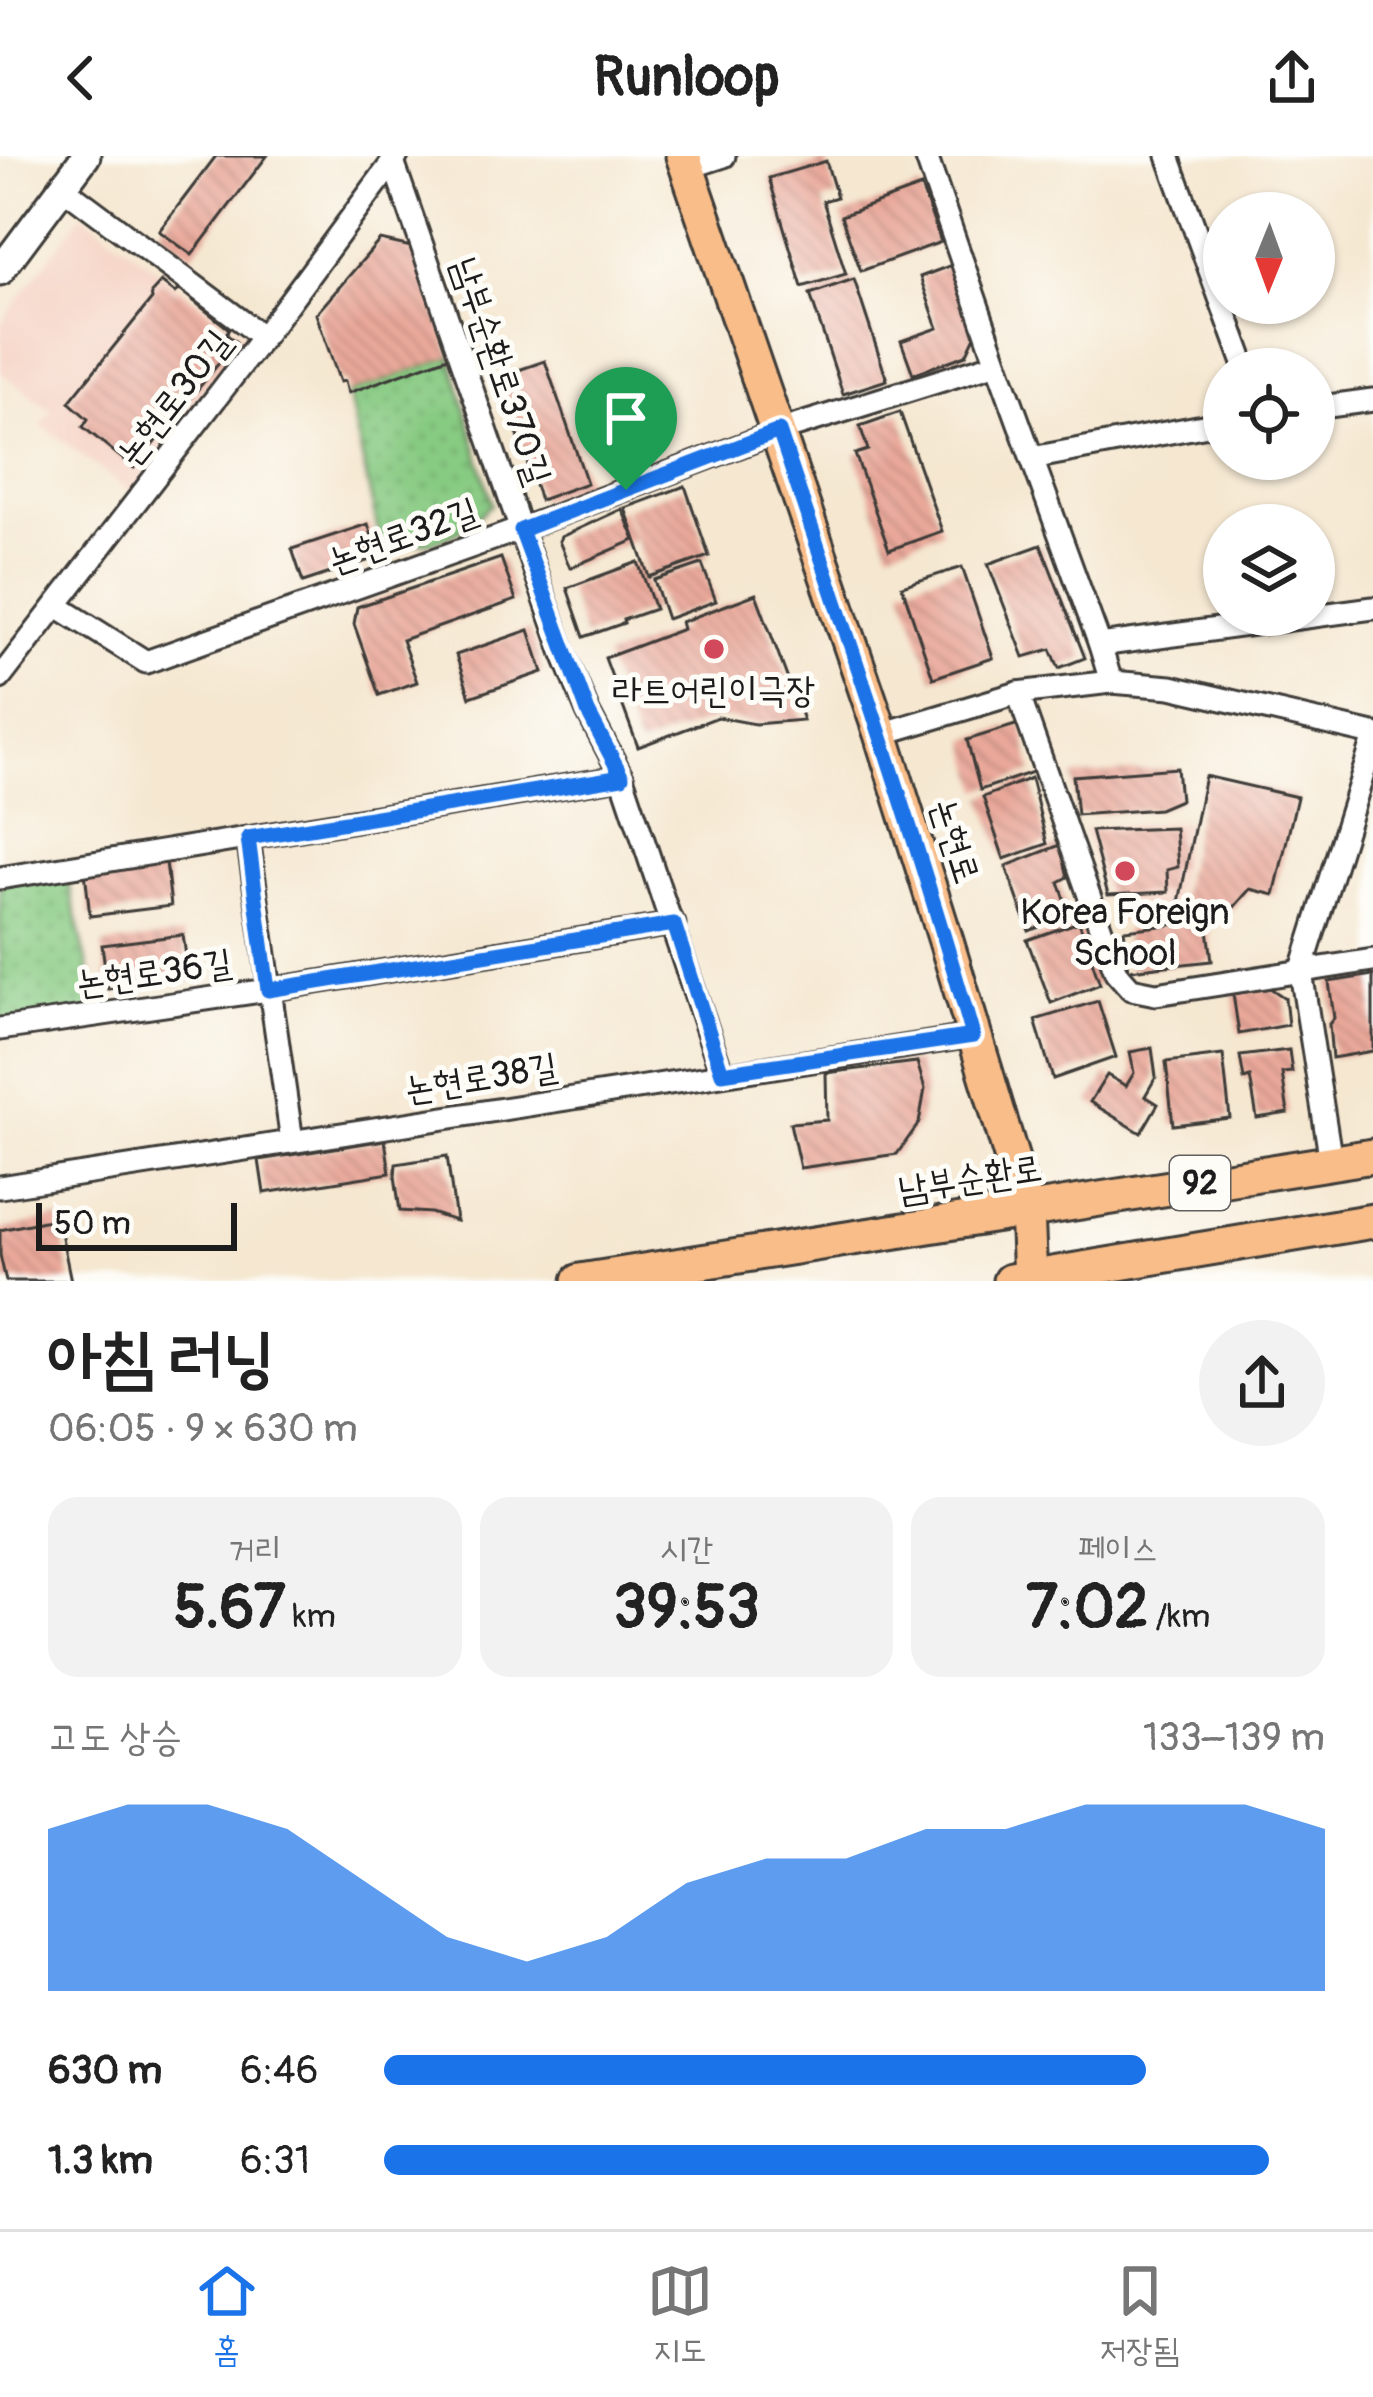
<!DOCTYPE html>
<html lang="ko">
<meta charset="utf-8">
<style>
body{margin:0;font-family:Pangolin,"Poor Story",sans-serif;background:#f2f2f2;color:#222;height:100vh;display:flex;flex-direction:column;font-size:45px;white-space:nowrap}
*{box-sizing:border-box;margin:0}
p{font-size:39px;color:#767676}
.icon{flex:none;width:66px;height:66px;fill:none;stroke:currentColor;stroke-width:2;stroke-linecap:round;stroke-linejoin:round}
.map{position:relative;height:1125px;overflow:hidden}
.panel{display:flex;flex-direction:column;background:#fff;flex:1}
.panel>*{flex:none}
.needle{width:78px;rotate:181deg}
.controls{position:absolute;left:1203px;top:36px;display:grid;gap:24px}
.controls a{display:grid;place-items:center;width:132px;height:132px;border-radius:50%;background:#fff;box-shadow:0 3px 9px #0004;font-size:60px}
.scale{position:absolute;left:36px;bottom:30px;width:201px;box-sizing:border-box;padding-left:12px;border:6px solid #1c1c1c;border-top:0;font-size:33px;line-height:42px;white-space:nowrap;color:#1c1c1c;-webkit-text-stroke:9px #fdfcf7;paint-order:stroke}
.pin{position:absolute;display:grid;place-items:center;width:102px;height:102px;color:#fff;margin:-123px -51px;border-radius:50% 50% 50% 0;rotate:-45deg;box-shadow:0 0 12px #0007}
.pin .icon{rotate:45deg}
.round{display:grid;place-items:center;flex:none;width:126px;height:126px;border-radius:63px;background:#f2f2f2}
.head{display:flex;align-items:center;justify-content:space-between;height:204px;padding:0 48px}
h1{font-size:66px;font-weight:700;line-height:90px}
.figures{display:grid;grid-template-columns:repeat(3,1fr);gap:18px;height:204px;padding:12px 48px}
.figures div{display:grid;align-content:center;border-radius:30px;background:#f2f2f2;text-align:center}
.figures b{font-size:60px;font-weight:700}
.figures small{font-size:33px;font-weight:400}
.figures p{font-size:33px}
.chart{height:336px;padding:24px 48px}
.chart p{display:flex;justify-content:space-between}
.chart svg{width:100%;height:216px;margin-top:12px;fill:#1a73e8;opacity:.7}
ul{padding:0 48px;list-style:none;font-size:39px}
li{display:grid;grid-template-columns:192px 144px 1fr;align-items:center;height:90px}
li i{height:30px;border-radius:15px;background:#1a73e8}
header{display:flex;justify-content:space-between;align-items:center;height:156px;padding:0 48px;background:#fff;font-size:54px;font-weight:700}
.menu{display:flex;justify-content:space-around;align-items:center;height:168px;border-top:3px solid #e0e0e0;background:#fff;font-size:33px;color:#767676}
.menu a{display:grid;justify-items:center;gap:6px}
.menu .on{color:#1a73e8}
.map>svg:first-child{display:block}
.built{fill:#f5d2c3}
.green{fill:url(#green-dots);stroke:#52734f;stroke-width:3}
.building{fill:url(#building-back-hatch)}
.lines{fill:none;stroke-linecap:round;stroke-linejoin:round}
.minor-casing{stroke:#3d3a37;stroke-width:27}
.tertiary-casing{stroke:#3d3a37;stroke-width:33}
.primary-casing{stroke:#3d3a37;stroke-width:39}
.minor{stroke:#fff;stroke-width:21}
.tertiary{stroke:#fff;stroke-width:27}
.primary{stroke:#f8bd89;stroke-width:33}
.route-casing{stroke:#fff;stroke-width:24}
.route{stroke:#1a73e8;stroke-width:15}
.poi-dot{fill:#d1495b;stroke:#fdfcf7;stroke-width:4.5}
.labels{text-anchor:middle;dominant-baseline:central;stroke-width:10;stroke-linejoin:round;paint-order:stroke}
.shield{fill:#fdfcf7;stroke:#605f5e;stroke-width:3}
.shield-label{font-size:33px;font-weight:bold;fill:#1c1c1c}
.street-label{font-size:36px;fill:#1c1c1c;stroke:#fdfcf7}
.poi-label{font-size:36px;fill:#1c1c1c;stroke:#fdfcf7}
</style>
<header><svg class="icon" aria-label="back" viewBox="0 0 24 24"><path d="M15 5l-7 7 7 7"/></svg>Runloop<svg class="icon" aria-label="share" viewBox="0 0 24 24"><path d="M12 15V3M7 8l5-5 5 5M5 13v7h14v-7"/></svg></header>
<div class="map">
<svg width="1373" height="1125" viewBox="0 0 1373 1125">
<defs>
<pattern id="green-dots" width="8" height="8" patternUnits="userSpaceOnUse" patternTransform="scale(3)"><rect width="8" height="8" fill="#87ca82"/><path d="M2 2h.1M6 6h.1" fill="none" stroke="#74ad70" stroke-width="1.8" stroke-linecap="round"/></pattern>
<pattern id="building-back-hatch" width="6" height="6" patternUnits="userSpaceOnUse" patternTransform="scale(3)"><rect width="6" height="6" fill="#e9a89a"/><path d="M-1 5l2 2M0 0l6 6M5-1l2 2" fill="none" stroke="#c79084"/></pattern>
</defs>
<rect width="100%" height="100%" fill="#fdfcf7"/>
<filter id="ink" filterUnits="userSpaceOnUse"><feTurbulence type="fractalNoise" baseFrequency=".00833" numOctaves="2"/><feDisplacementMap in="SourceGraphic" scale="24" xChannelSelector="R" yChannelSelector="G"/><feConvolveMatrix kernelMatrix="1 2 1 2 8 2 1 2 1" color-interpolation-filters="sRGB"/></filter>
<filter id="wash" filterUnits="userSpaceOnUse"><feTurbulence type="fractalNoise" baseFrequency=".004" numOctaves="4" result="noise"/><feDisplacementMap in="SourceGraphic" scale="48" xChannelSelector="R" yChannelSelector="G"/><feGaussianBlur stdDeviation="2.7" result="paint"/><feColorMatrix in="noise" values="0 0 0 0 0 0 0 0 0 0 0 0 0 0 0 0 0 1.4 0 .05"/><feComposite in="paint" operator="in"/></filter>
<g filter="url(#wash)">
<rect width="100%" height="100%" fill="#f5e7d0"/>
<g class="built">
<polygon points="82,58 248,181 132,337 41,269 52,255 0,216 0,168"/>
<polygon points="1189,665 1172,762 1115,765 1082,673"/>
</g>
<g class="green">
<path d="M451,200L492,348C451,386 435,393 380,384L348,237Z"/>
<polygon points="65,711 99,858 0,873 0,722"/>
</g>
<g id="blocks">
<g class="building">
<polygon points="216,0 267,0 192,99 159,75"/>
<polygon points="826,5 837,41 823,45 846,118 802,131 769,22"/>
<polygon points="921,31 941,86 861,115 841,60"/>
<polygon points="380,84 416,92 451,200 348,237 345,225 340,226 316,158"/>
<polygon points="952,109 976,178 966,199 913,218 901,185 938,172 920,121"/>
<polygon points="854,123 887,224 843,238 810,138"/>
<polygon points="161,126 175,137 180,134 229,173 226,178 236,186 134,312 83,271 88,263 69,246 152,143 151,137"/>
<polygon points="545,205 587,327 540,344 498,221"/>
<polygon points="900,256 942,375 889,394 855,298 868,294 860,270"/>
<polygon points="685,330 709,400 649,421 625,352"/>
<polygon points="622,353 635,384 570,412 559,385 561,381"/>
<polygon points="368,368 379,401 303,426 292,393"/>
<polygon points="1041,389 1085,502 1059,512 1051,493 1024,501 988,408"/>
<polygon points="501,402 516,444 402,484 417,526 379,539 354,468 357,451"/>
<polygon points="638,406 655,453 623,464 624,467 584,481 567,432"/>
<polygon points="702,408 716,445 667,463 654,424"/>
<polygon points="962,411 993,502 933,522 902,430"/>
<polygon points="756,438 803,564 755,568 718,561 638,591 605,502 683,473 681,466"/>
<polygon points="529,474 543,516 470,541 456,499"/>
<polygon points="1022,567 1033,616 980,634 967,584"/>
<polygon points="1177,612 1180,644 1159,653 1077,659 1073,620"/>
<polygon points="1205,620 1297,641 1274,739 1250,733 1229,757 1179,746"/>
<polygon points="1031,622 1047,688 1004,703 983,641"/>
<polygon points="1175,672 1178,711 1167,714 1168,736 1108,739 1091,675"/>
<polygon points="1060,689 1068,721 1059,726 1070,759 1029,775 1006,710"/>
<polygon points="166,706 171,750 90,760 85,716"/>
<polygon points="1207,765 1212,805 1129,814 1124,774"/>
<polygon points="1079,766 1100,828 1051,847 1027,784"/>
<polygon points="183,779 189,822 108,833 102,789"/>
<polygon points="1373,819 1373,895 1332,902 1329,868 1334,862 1329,826"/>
<polygon points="1270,832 1285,842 1288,869 1239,878 1233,838"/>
<polygon points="1098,845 1116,901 1053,923 1035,864"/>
<polygon points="1152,892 1156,921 1145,940 1158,948 1141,977 1090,946 1107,919 1126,930 1134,917 1130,896"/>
<polygon points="1289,894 1292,916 1282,917 1288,957 1257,962 1250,921 1244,923 1240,900"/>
<polygon points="1223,899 1230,962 1173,969 1166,906"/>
<polygon points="917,906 925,933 919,967 897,998 800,1012 790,967 827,964 826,917"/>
<polygon points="385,984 390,1017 264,1037 259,1004"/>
<polygon points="447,1000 456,1065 431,1057 400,1055 395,1020 396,1008"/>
<polygon points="58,1062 71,1125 6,1125 0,1099 0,1074"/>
</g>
</g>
</g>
<g filter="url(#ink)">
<use href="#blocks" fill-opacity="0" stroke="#3d3a37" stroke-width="3"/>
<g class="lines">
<defs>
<g id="minor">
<polyline points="926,0 997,207 1100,489 1111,526"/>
<polyline points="1168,0 1246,213"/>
<polyline points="393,6 564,498 588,556 622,621 722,918"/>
<polyline points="687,12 724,0"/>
<polyline points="61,30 263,181"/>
<polyline points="1314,252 1373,244"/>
<polyline points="1032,302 1224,266"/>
<polyline points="57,450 146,506 521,373 779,275 997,207"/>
<polyline points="1100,489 1373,452"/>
<polyline points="0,522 263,181 397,0"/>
<polyline points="1018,537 1116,816 1131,833 1156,838 1373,804"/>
<polyline points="881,578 1018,537 1111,526 1171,531 1373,578"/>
<polyline points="248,682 292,985"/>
<polyline points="0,722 622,621"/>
<polyline points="0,873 268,834 674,768"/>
<polyline points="1331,1006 1301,816 1373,586"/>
<polyline points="0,1031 973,880"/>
</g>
<polyline id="tertiary" points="0,115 86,0"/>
<g id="primary">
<polyline points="683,0 881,578 946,785 1027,1053 1030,1125"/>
<polyline points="580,1125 1373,1000"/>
<polyline points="1010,1125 1373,1065"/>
</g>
</defs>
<use href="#minor" class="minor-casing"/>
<use href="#tertiary" class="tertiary-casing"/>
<use href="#primary" class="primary-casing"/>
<use href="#minor" class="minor"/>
<use href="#tertiary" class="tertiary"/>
<use href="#primary" class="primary"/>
</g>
</g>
<g class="lines" filter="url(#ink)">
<defs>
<path id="route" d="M779,275C846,476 915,676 973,880L722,917L674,768L268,834L248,682L622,621L588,556L521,374Z"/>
</defs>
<use href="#route" class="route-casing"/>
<use href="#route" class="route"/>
</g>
<g class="poi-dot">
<circle cx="714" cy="493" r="12"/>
<circle cx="1125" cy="715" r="12"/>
</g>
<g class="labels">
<rect class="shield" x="1170" y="1000" width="60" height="54" rx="9"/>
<g class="shield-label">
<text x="1200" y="1027">92</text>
</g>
<g class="street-label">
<text transform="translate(501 215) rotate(71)">남부순환로370길</text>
<text transform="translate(174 242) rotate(-52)">논현로30길</text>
<text transform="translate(403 380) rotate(-20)">논현로32길</text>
<text transform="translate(955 685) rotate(72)">논현로</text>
<text transform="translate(154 817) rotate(-8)">논현로36길</text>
<text transform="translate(481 922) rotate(-9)">논현로38길</text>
<text transform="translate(970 1023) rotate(-9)">남부순환로</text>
</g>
<g class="poi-label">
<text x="714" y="534">라트어린이극장</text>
<text x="1125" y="756">Korea Foreign<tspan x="1125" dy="41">School</tspan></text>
</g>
</g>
</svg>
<div class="controls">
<a><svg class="needle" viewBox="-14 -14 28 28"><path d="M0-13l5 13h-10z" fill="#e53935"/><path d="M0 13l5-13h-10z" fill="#767676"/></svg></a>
<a><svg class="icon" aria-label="locate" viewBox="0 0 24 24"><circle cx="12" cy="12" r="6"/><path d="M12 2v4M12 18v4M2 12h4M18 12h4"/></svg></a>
<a><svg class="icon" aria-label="layers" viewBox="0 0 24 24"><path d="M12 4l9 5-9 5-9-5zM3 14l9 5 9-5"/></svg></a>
</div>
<div class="scale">50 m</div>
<div class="pin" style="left:626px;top:334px;background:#1e9e55"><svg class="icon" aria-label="arrive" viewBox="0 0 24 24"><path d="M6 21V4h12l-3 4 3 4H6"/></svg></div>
</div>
<section class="panel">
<div class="head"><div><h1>아침 러닝</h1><p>06:05 · 9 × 630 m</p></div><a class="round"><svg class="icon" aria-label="share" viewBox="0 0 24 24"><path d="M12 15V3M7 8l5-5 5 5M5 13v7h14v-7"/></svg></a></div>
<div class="figures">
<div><p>거리</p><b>5.67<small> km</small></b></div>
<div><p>시간</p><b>39:53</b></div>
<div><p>페이스</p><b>7:02<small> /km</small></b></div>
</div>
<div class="chart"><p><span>고도 상승</span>133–139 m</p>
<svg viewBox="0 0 160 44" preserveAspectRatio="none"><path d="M0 44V11L10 6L20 6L30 11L40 22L50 33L60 38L70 33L80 22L90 17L100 17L110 11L120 11L130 6L140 6L150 6L160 11V44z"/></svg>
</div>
<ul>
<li><b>630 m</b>6:46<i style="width:81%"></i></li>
<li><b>1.3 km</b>6:31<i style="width:94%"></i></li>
</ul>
</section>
<nav class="menu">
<a class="on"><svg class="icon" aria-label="home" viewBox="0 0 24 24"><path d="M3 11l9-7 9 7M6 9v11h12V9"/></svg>홈</a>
<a><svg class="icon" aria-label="map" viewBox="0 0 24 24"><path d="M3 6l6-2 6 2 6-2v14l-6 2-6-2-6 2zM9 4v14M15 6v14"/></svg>지도</a>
<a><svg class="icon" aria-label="saved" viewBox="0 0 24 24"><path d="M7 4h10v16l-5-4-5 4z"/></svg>저장됨</a>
</nav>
